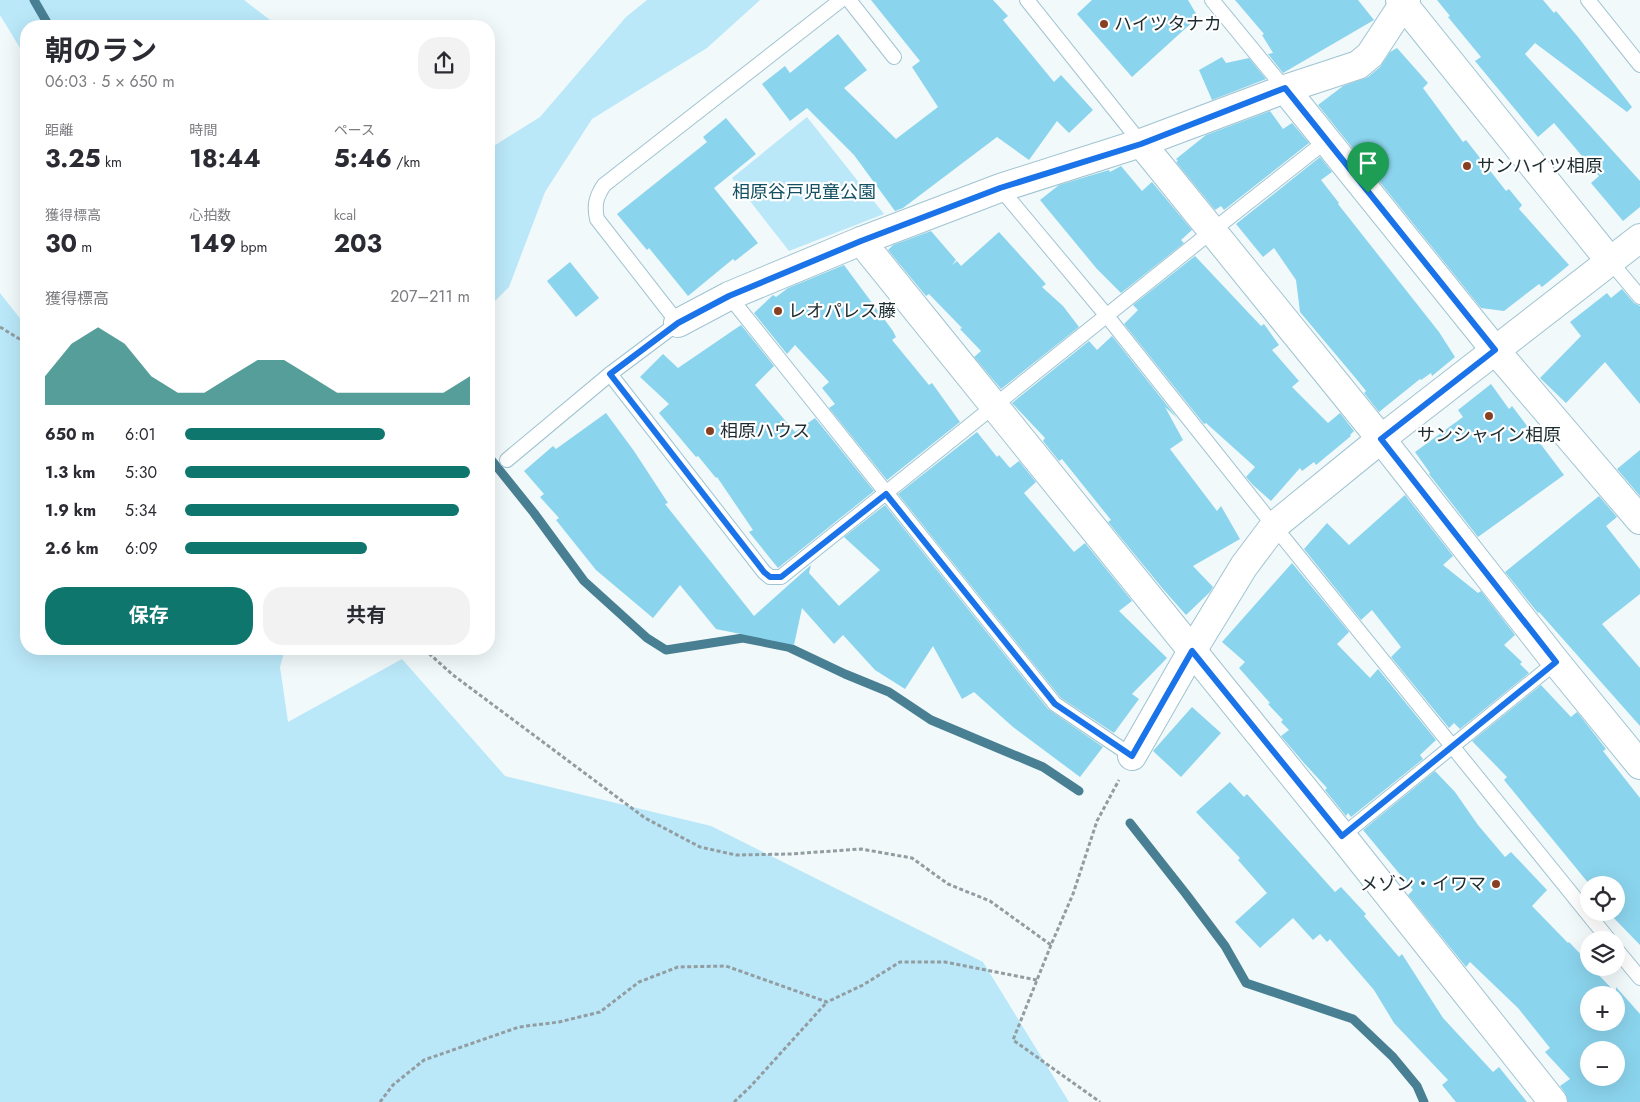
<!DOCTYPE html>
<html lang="ja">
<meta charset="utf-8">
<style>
body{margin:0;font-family:Jost,"Noto Sans JP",sans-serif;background:#f2f2f3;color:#2b2b33;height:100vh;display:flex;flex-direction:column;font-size:19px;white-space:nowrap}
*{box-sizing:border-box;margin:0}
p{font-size:16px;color:#7c7c81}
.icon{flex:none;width:28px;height:28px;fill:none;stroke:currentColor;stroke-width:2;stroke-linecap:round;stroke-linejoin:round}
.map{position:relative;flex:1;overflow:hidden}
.sheet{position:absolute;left:20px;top:20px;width:475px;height:635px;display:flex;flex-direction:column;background:#fff;border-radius:20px;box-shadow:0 5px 20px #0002}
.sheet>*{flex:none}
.tools{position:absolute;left:1580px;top:876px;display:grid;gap:10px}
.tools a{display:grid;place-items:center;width:45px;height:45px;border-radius:50%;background:#fff;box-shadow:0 5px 20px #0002;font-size:25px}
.pin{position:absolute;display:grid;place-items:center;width:42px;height:42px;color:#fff;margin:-51px -21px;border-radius:50% 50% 50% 0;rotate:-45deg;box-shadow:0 0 5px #0007}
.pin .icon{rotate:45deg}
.round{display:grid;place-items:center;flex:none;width:52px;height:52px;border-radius:20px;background:#f2f2f3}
.head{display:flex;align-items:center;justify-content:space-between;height:85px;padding:0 25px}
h1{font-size:28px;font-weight:700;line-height:38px}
.figures{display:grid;grid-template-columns:repeat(3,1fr);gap:8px;height:85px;padding:5px 25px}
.figures div{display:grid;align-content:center}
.figures b{font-size:25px;font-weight:700}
.figures small{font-size:14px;font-weight:400}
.figures p{font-size:14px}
.chart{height:140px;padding:10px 25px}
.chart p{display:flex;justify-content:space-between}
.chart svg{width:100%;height:90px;margin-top:5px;fill:#0f766e;opacity:.7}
.cta{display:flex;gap:10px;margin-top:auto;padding:10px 25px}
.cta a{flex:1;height:58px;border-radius:20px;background:#0f766e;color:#fff;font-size:20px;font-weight:700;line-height:58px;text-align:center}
.cta a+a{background:#f2f2f3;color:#2b2b33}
ul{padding:0 25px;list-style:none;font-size:16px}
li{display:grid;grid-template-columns:80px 60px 1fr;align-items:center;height:38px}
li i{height:12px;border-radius:6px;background:#0f766e}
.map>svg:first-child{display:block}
.green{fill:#bae8f9}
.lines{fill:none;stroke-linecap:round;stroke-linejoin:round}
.stream{stroke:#487f92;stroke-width:9}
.building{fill:#8bd4ed;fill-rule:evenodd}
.lane-casing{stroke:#a0c4d1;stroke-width:16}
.street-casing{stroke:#a0c4d1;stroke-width:30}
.secondary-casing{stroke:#a0c4d1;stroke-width:30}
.path{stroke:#929da1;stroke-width:3;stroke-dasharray:4 2.5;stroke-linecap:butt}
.lane{stroke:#fff;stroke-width:14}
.street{stroke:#fff;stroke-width:28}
.secondary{stroke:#fff;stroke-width:28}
.route-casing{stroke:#fff;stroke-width:10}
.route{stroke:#1a73e8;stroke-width:6}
.poi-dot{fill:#884022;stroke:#fff;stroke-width:2}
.labels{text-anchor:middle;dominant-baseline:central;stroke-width:4.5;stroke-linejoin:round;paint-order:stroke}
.poi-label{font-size:18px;fill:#1d2c31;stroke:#fff;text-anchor:start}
.park-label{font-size:18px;fill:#135062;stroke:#fff}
</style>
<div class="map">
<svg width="1640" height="1102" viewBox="0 0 1640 1102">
<rect width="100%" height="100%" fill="#f1f9fb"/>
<g class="green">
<polygon points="0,0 244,0 278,26 26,26 26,58 0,15"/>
<polygon points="647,0 760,0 707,48 592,119 545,192 509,287 489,307 489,149 540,117 626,17"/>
<polygon points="807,117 884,214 789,251 732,178"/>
<polygon points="0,293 26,326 26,649 285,649 280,667 288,722 402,659 505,776 711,826 983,962 1069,1102 0,1102"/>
</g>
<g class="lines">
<g class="stream">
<polyline points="34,0 49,26"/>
<polyline points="489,457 534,513 584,581 647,638 666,650 743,638 788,647 845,674 889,692 931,720 1043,767 1079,791"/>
<polyline points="1130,823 1186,894 1225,946 1246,983 1353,1019 1393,1057 1417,1086 1424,1102"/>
</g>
</g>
<g class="building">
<polygon points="871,0 993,0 1008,16 1003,20 1054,82 1061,75 1093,110 1069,133 1057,121 1029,160 997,137 903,208 895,211 854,155 807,108 790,121 762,84 785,66 790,73 838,34 867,70 844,88 896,139 938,107 912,67 920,61"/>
<polygon points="1092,0 1188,0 1198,17 1132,77 1077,14"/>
<polygon points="1235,0 1358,0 1374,20 1283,73 1268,54 1273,53 1262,35 1264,34"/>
<polygon points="1437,0 1543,0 1554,13 1556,11 1578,37 1632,107 1627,112 1535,43 1525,54 1640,181 1640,207 1623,221 1591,183 1599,176 1554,123 1538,137 1475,61 1481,57 1448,17 1450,16"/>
<polygon points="1397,48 1428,83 1423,88 1463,142 1466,140 1506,191 1509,189 1522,205 1519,209 1569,265 1542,287 1539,284 1504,311 1481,308 1318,105 1343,86 1368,77 1380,67 1390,52"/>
<polygon points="1222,57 1226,63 1249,58 1266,79 1212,100 1199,70"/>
<polygon points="1270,111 1283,129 1292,123 1309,143 1224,210 1221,206 1215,210 1176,162 1178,161 1176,159 1206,135"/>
<polygon points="726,118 756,154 714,188 758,243 735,261 733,259 688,296 649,248 647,250 617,214 707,142 703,137"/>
<polygon points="1320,157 1332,172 1321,180 1339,203 1338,204 1439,332 1455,357 1432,376 1431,373 1421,380 1420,379 1379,412 1364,393 1366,391 1358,381 1300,312 1296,280 1274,248 1263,257 1236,224"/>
<polygon points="1121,166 1142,191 1152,182 1192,230 1181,240 1184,243 1121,293 1097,269 1040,200 1059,185 1109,170 1110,172"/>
<polygon points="931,231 956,260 952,265 957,261 961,266 999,232 1046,284 1042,287 1063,306 1079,327 1001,389 974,357 981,351 960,329 962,328 929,294 926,296 888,250 893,245"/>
<polygon points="1195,256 1261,326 1264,324 1279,345 1272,350 1299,381 1292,387 1328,423 1340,413 1354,431 1350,435 1351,436 1316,465 1314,462 1302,471 1300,468 1271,501 1253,485 1246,477 1255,467 1206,423 1204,424 1124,324 1138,310 1133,305"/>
<polygon points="570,262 599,298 576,317 547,281"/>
<polygon points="844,265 893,331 896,337 892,340 929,385 932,383 960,422 887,480 829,408 835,404 822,388 829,382 795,345 787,354 754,313 773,295 776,297 788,288"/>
<polygon points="1622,289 1634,303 1640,306 1640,404 1605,362 1566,403 1540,378 1581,336 1570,322 1607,293 1611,298"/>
<polygon points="741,325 774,366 755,385 795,432 815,418 874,491 778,568 749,532 753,530 717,477 716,478 698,456 696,457 659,413 669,404 640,377 663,354 678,368"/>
<polygon points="1112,336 1177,418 1165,407 1183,440 1170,449 1217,511 1221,506 1240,539 1193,566 1213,587 1210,592 1186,615 1163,589 1108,522 1111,520 1062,459 1059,461 1043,441 1045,438 1012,403 1089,341 1097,350"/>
<polygon points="1491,384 1509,409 1512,406 1564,475 1478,537 1429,474 1430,473 1415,452 1463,417 1458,410"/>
<polygon points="606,413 634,451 668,503 665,504 754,616 811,565 809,573 839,606 880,570 844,537 885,505 1048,709 1103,747 1080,777 1013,727 974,692 962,699 933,646 905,689 875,670 843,635 834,644 802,608 794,645 716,629 680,585 653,618 596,570 556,520 559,518 540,497 544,494 524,471 553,446 556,449"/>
<polygon points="977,432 997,457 999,455 1010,468 1019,461 1036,482 1024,493 1074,552 1085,543 1132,601 1119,611 1167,658 1132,694 1139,699 1114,733 1061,698 898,494"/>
<polygon points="1640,450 1640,496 1617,469"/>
<polygon points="1405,495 1453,556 1443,565 1478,593 1481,591 1515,635 1504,645 1522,662 1520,664 1529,673 1460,729 1454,723 1449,728 1391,657 1401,647 1372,610 1361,620 1304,549 1327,523 1349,545"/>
<polygon points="1599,496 1617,517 1606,526 1640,569 1640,594 1602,624 1640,668 1640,726 1539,612 1538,613 1505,572"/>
<polygon points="1292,563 1349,632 1337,644 1370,678 1378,669 1436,740 1420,755 1423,759 1351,817 1348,813 1346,816 1325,790 1327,788 1304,763 1281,736 1289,730 1281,722 1283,720 1268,704 1270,703 1239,668 1245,662 1222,642"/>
<polygon points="1541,685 1571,717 1577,712 1578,713 1606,749 1603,751 1640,798 1640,945 1608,912 1616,912 1616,885 1590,885 1504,780 1507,777 1472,741"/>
<polygon points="1192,707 1221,733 1181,777 1153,751"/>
<path d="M1435,771L1455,792L1478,825L1505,857L1511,852L1547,890L1532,906L1568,943L1569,942L1589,963V968H1592L1616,993V987L1640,1014V1102H1568L1565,1093L1560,1086L1570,1079L1545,1052L1550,1048L1518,1008L1470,962L1466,967L1408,895L1413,890L1363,830ZM1589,995H1616V1022H1589ZM1589,1050H1616V1078H1589Z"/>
<polygon points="1230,782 1244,797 1247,794 1335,892 1341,887 1366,914 1364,916 1399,957 1402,954 1443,1018 1493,1072 1499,1067 1527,1102 1456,1102 1442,1085 1448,1080 1394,1023 1374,990 1330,939 1327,942 1320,934 1313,940 1293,918 1260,948 1235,922 1267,893 1238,860 1240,858 1196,812"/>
</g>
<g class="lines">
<defs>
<g id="lane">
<polyline points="849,0 894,57"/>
<polyline points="1027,0 1141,143"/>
<polyline points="1212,0 1285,89"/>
<polyline points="1588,0 1640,65"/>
<polyline points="1000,188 1107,316 1274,526 1609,940"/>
<polyline points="1610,261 1640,297"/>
<polyline points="729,296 1055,704 1132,756"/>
<polyline points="610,374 764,572 770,577 781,577 1212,231 1326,141"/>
<path d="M507,460L610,374L678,323L597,219C594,205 596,197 604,185L841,0"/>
<polyline points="1342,836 1556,662"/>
<polyline points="1616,949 1640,978"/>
</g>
<g id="street">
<polyline points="1400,0 1610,261"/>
<polyline points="1285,89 1495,350 1640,520"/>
<polyline points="1141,143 1381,439 1556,662 1640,765"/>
<polyline points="861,241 1342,836 1553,1102"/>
<polyline points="678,323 729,296 861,241 1000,188 1141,143 1285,89 1358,65 1370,55 1406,0"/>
<polyline points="1132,756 1192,651"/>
</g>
<polyline id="secondary" points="1192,651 1244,566 1274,526 1381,439 1640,238"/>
</defs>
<use href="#lane" class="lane-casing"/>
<use href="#street" class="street-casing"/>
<use href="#secondary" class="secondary-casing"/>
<g class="path">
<polyline points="0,327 26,343"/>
<polyline points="424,649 453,675 645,818 700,847 736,855 790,854 861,849 912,858 948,884 990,901 1051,945 1073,894 1097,821 1119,780"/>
<polyline points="1051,945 1013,1040 1100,1102"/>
<polyline points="380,1102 393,1085 424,1060 519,1027 559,1022 600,1012 639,982 678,967 726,966 827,1002 863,985 900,962 945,962 1037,980"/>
<polyline points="734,1102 750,1087 827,1002"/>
</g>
<use href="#lane" class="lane"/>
<use href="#street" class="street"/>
<use href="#secondary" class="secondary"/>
</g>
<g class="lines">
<defs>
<polygon id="route" points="1285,88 1495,350 1381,439 1556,662 1342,836 1192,651 1132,756 1055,704 886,494 781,577 770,577 764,572 610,374 678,323 729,296 861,241 1000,188 1141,144"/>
</defs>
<use href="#route" class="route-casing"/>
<use href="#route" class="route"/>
</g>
<g class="poi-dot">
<circle cx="1104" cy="24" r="5"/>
<circle cx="1467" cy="166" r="5"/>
<circle cx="778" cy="311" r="5"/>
<circle cx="1489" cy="416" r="5"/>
<circle cx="710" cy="431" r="5"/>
<circle cx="1496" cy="884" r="5"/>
</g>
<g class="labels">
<g class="poi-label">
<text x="1114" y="24">ハイツタナカ</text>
<text x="1477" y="166">サンハイツ相原</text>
<text x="788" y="311">レオパレス藤</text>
<text x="720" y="431">相原ハウス</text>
<text x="1489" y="435" text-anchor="middle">サンシャイン相原</text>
<text x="1486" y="884" text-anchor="end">メゾン・イワマ</text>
</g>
<g class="park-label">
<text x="804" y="192">相原谷戸児童公園</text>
</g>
</g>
</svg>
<div class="tools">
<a><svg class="icon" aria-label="locate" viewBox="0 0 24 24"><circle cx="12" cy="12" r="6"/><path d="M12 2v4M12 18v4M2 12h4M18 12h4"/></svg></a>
<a><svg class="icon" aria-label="layers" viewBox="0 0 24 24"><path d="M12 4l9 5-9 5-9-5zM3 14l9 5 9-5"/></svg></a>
<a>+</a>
<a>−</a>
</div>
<div class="pin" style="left:1368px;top:193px;background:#1e9e55"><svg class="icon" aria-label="arrive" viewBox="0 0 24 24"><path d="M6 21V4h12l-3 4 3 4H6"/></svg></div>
<section class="sheet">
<div class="head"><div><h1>朝のラン</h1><p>06:03 · 5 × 650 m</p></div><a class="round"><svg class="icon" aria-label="share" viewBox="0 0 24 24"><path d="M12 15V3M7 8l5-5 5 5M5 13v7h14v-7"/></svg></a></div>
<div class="figures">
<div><p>距離</p><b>3.25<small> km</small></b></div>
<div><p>時間</p><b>18:44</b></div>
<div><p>ペース</p><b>5:46<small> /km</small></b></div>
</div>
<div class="figures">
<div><p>獲得標高</p><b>30<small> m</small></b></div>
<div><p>心拍数</p><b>149<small> bpm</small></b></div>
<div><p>kcal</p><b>203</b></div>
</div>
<div class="chart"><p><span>獲得標高</span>207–211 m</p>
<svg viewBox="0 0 160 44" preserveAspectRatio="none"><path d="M0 44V30L10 14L20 6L30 14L40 30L50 38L60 38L70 30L80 22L90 22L100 30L110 38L120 38L130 38L140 38L150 38L160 30V44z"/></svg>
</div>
<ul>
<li><b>650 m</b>6:01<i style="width:70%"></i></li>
<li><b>1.3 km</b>5:30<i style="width:100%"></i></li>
<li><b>1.9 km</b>5:34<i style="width:96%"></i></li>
<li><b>2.6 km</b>6:09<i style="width:64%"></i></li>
</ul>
<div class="cta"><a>保存</a><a>共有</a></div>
</section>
</div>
